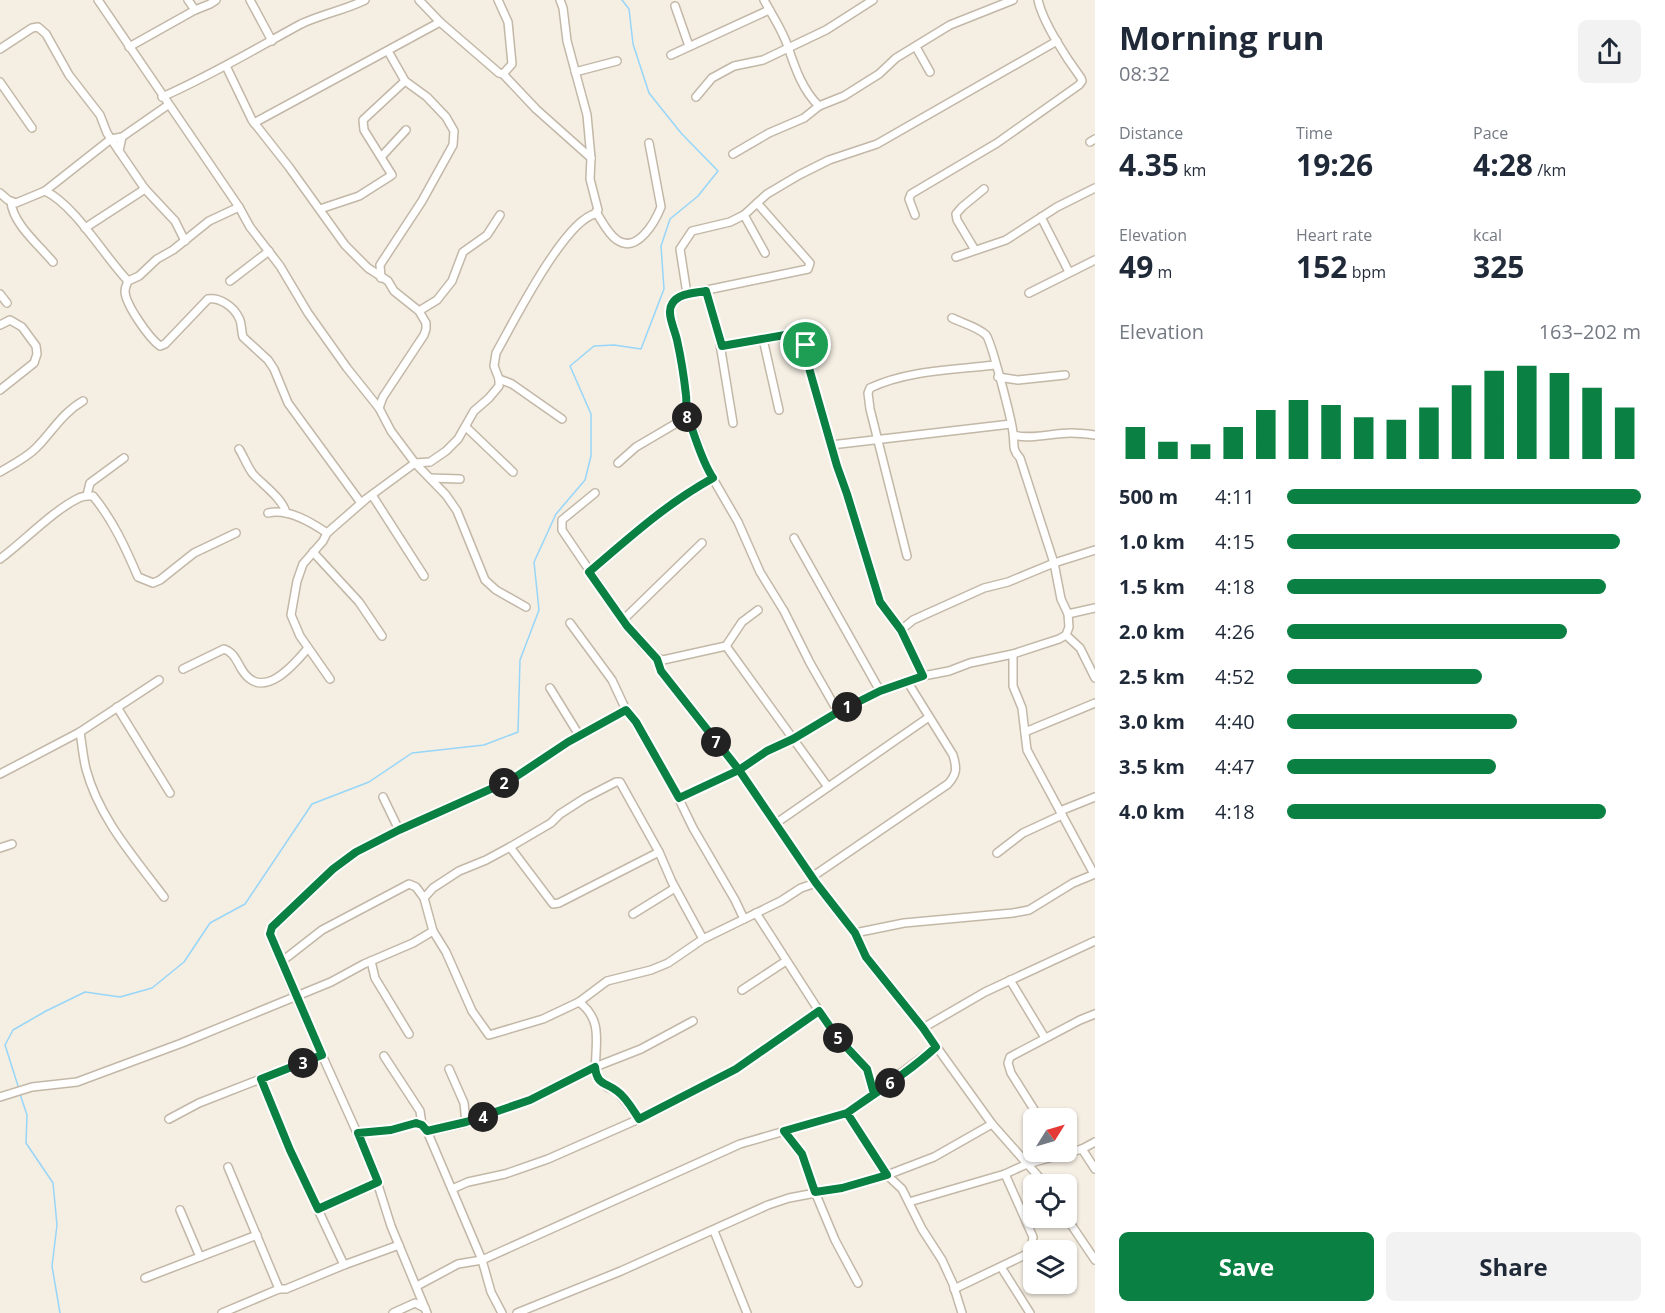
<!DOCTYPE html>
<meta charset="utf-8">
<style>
body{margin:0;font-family:"Open Sans",sans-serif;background:#f2f2f3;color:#1f2937;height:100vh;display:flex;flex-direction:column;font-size:22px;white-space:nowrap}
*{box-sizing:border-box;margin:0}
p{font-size:20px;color:#747a83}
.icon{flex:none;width:33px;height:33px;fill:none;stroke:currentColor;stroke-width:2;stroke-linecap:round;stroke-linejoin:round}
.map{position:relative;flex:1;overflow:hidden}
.side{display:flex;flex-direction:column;background:#fff;width:570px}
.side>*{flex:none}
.needle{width:39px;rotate:53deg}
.tools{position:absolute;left:1023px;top:1108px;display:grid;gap:12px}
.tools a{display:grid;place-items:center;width:54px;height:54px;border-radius:9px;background:#fff;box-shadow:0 2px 4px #0004;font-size:30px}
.pin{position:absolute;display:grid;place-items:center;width:51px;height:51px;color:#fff;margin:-26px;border:3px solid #fff;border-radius:50%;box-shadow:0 2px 6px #0007}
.km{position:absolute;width:30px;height:30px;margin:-15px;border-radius:50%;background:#222;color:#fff;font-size:16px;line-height:30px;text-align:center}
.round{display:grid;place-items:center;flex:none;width:63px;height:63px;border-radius:9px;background:#f2f2f3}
.head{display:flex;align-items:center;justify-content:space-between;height:102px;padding:0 24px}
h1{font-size:33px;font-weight:700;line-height:45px}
.stats{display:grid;grid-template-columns:repeat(3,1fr);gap:9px;height:102px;padding:6px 24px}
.stats div{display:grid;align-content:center}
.stats b{font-size:30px;font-weight:700}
.stats small{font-size:16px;font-weight:400}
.stats p{font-size:16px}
.chart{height:168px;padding:12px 24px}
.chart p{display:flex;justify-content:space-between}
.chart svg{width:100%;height:108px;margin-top:6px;stroke:#0b8043;stroke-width:6}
.action{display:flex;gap:12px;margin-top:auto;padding:12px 24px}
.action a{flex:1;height:69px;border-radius:9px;background:#0b8043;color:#fff;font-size:24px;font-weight:700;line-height:69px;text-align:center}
.action a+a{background:#f2f2f3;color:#1f2937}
ul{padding:0 24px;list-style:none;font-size:20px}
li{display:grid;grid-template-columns:96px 72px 1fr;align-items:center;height:45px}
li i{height:15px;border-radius:8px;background:#0b8043}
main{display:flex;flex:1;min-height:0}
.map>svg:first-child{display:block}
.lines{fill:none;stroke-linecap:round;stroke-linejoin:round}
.stream{stroke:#97d6f8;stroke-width:1.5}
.street-casing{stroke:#c3b8a7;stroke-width:10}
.street{stroke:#fff;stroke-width:7}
.route-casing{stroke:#fff;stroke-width:12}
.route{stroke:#0b8043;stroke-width:8}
</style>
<main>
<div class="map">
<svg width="1095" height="1313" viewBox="0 0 1095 1313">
<rect width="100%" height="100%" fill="#f4eee3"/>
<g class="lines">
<g class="stream">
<polyline points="19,1089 5,1045 13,1030 46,1011 85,992 120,997 152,988 184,962 210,923 245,904 312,804 369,782 412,753 484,745 518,732 520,660 539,610 534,562 556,514 585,480 591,456 591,414 570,366 594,346 614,345 641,349 664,289 661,246 670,219 698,196 718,171 681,133 649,93 633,44 629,9 622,0"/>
<polyline points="20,1094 27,1115 26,1143 53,1183 57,1225 52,1266 60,1313"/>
</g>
<defs>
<g id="street">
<polyline points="98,0 239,207 250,227 280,266 308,313 347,368 379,408 391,431 415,463 446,495 457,511 485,580 496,590 526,607"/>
<polyline points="188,0 195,10 210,4 216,0"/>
<polyline points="250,0 272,41"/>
<polyline points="419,0 440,22 499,73 503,74 512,64 508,22 498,0"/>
<path d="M764,0C772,15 783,31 788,47C795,68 803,91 819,106L844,96L863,84L879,74L896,58L950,25L1013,0"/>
<polyline points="675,6 689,46"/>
<polyline points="129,47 195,10"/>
<polyline points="916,47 930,72"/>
<polyline points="0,49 32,28 38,27 46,34 69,75 100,115 107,133 111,139 122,137 168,105"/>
<polyline points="671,55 769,10"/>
<polyline points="226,66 252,120 289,167 345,245 368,268 388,281 394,291 419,311 426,323 426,329 424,335 383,397 379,408"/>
<polyline points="575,72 617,61"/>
<polyline points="503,74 536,109 591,158"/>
<polyline points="0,82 32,128"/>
<path d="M162,97C210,76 255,49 301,24C322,14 345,10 365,0"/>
<polyline points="696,97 712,78 734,66 763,60 826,30 873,0"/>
<polyline points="254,123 440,22"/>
<polyline points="122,137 119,151 145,189 175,221 185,241"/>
<polyline points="1090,142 1095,139"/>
<polyline points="733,154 769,133 804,118 819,106"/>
<polyline points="382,156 406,130"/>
<polyline points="45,191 111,139 119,151"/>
<path d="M0,193L8,200L16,203L45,191C75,205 104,256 128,281L139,276L157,259L173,250L209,221L239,207"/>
<path d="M11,202C13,224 39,245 53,262"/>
<polyline points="757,203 810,263 808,269 683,295 671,304 670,313 677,338 684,379 687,417 692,424 705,465 738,522 760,572 784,611 810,663 838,712"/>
<polyline points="320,209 359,196 392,175 364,130 363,120 405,81"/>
<path d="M596,212C602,221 608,234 617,240C637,254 655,222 661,207L649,143"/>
<polyline points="744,215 765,253"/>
<path d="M915,215L909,199L911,194L997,143L1079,85L1082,81L1081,78C1067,59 1043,23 1038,0"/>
<polyline points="1041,217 1069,272"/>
<polyline points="85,228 145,189"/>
<polyline points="975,250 957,220 956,214 962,207 984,189"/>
<polyline points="956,257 1006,240 1057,207 1095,188"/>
<polyline points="381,278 380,265 422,201 453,145 454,131 446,117 427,97 405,81 388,51"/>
<path d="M128,281C127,284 125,287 125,291C125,304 149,338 160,346L165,344L208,299C220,297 234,307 239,318C242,323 241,331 243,337L268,360L274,369L288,403L361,503"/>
<polyline points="230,281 269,251"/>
<polyline points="706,291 722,346 797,333 801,335 805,340 809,368 837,466 847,494 880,602 901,630 923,676"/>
<polyline points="1029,293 1095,260"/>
<polyline points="0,294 7,303"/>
<polyline points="687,294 680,249 692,231 730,222 744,215 767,194 799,175 829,160 877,144 1057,41"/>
<polyline points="419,311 437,300 452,281 463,252 487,235 500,215"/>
<polyline points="0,325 10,320 22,327 36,346 37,354 34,363 0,390"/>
<polyline points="763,339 779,410"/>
<polyline points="720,344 733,423"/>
<polyline points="998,377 1018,380 1065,375"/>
<polyline points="499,379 512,384 562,419"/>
<polyline points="466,427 513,472"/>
<path d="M1014,435C1029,440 1053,433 1071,433C1079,433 1087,434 1095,435"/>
<polyline points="831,445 1011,424"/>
<path d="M239,449C244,457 247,466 253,474C263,485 283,499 286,513"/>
<polyline points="618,463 636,447 687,417"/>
<path d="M0,472C12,465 26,458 36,448C52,432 62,413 83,401"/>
<polyline points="430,478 460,479"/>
<polyline points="595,493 562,520 562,530 623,620"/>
<polyline points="87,495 90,483 124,458"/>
<polyline points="372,495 424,576"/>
<path d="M268,513C288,508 311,522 327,533"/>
<polyline points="794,538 880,691"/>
<path d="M702,543L623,620C631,632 650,657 663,660L726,646L742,622L758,610"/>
<polyline points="313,552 359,602 382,636"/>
<path d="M907,556L870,409L868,393L870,388C908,370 954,370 995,365"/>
<path d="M0,559C23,542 55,509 79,498C84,495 88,496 93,496C113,520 126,549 138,577L153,583L160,580L194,553L236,533"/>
<path d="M589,572C630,537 666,504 713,478"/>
<polyline points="1068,614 1095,608"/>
<polyline points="570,623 612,680 626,710 636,722 676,793 693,828 735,900 744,919"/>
<polyline points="901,630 913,620 984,588 1008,582 1054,563 1095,550"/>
<polyline points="1066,635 1080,648 1095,678"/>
<polyline points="726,646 828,787"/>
<polyline points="1013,654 1013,686 1022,708 1027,750 1094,874"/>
<polyline points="657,659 661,671 739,770 816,883 855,933 866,958 923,1028 992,1124 1046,1185"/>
<path d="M183,669L224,649C234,652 237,662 242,670C262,702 293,666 308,648"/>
<path d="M330,679L300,636L291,615L297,581L303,564L323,541L327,533L366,499L415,463L430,462L446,451L458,439L474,411L489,398L499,386V379L494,366L496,353C513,323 564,221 595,214L598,210L590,179L591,158L587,115L567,41L563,8L560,0"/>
<polyline points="550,688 579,735"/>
<polyline points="117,707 170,793"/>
<path d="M80,732C82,744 83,757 86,769C99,818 134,857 164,897"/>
<polyline points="1025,732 1095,703"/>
<polyline points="0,774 80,732 159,680"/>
<polyline points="383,797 399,830"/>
<path d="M679,798L739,770L767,751L793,739L838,712L880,691L923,676L949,671L970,663L1013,654L1059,639L1066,635L1069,627L1068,614L1061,599L1054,563L1020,458C1011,449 1015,443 1013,433C1012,421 991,340 986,335C978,327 962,323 952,318"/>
<polyline points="1060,811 1095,797"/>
<polyline points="775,824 929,717"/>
<polyline points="510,847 553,904 559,903 659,852"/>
<polyline points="0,848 12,844"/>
<polyline points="997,853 1023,833 1062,815"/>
<path d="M812,877L948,784C957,774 957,768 953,755L907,681"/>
<polyline points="756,913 828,1025 867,1069 874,1093"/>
<polyline points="633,914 675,888"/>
<polyline points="855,933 904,923 1013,913 1029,910 1073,883 1095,874"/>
<polyline points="703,939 672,882 659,852 620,782 616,782 585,798 560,814 551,823 510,847 486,860 459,871 433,888 424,898 433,931 446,952 472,1011 489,1035 543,1019 579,1002 607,981 651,970 668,963 703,939 781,901 801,888 816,883"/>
<polyline points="371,961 375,978 409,1034"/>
<polyline points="281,962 322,930 409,884 416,887 424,898"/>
<polyline points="1010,980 1045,1038"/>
<polyline points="742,990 786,961"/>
<path d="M579,1002C606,1022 593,1048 596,1076L607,1087L617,1091L639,1119L736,1069L819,1011"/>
<polyline points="923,1028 985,992 1095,941"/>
<polyline points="384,1056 420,1111 422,1125"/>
<polyline points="449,1069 464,1103 466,1123"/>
<polyline points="261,1079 290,1150 344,1265"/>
<polyline points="0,1097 32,1087 77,1082 182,1043 331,982 364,964 413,943 433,931"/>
<polyline points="847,1113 887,1175 902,1189 922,1229 942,1260 953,1284 962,1313"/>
<polyline points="169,1119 199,1103 322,1055"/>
<polyline points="1040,1119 1011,1073 1008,1063 1010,1057 1080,1020 1095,1014"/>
<polyline points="427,1131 482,1260 491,1292 502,1313"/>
<polyline points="784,1131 802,1154 815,1192 835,1240 858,1283"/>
<polyline points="358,1133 391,1130 416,1123 422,1125 427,1131 466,1123 530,1100 595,1067 641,1049 693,1021"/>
<polyline points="1082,1149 1095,1169"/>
<polyline points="228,1167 279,1289 286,1289 344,1265 399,1245"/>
<polyline points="452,1189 468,1182 505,1174 548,1159 639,1119"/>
<polyline points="909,1202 1005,1174 1027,1164 1082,1149 1095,1142"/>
<polyline points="318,1209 378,1182"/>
<polyline points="180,1210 200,1257"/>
<polyline points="1066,1217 1095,1260"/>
<polyline points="714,1231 747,1313"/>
<polyline points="1001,1267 1030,1313"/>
<polyline points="145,1278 257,1235"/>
<polyline points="417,1286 458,1264 482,1260 740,1144 847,1113 936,1047"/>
<polyline points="954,1289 1025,1255 1031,1249 1033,1237 1005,1174"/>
<polyline points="222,1313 279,1289"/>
<polyline points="393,1313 415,1303 425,1308"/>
<polyline points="427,1313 391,1226 372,1166 295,995 270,934 272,928 333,869 356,852 399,830 511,780 568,742 626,710"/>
<polyline points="517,1313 621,1271 768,1205 789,1198 842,1188 887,1175 934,1157 992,1124"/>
</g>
</defs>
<use href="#street" class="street-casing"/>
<use href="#street" class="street"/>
</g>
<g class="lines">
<defs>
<path id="route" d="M806,345L809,368L837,466L847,494L880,602L901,630L923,676L880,691L838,712L793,739L767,751L739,770L679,798L636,722L626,710L568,742L511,780L399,830L356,852L333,869L272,927L270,934L322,1055L261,1079L290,1150L318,1209L378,1182L358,1133L391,1130L416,1123L422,1125L427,1131L466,1122L530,1100L595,1067C597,1086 606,1082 617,1091C626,1097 633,1110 639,1119L736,1069L819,1011L837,1037L867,1069L874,1094L847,1113L784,1131L802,1154L815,1192L842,1188L887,1175L847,1113C877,1092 909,1072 936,1047L923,1028L866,957L855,933L816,883L739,770L661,671L657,659L627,626L589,572C630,537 666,504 713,478C701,460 696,438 688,418C685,412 687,402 686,395C684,377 681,358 677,340C675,330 666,313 672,304C678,293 695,293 706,291L722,346L796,333L804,338L806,345"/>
</defs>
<use href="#route" class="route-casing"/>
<use href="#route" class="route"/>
</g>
</svg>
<div class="tools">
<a><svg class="needle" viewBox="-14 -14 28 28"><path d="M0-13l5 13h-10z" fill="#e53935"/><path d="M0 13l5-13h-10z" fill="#747a83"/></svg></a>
<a><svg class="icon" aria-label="locate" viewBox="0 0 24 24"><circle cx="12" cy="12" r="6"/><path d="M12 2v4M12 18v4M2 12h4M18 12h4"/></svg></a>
<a><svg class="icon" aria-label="layers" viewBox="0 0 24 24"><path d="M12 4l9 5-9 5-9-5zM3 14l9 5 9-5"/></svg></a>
</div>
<div class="pin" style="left:806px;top:345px;background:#1e9e55"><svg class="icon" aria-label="arrive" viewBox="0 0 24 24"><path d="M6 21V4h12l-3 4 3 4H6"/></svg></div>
<b class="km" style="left:847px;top:707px">1</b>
<b class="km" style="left:504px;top:783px">2</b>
<b class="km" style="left:303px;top:1063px">3</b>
<b class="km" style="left:483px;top:1117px">4</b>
<b class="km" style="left:838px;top:1038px">5</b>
<b class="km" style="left:890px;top:1083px">6</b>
<b class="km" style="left:716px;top:742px">7</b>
<b class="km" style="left:687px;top:417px">8</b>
</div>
<section class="side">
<div class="head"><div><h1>Morning run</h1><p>08:32</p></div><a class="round"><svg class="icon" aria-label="share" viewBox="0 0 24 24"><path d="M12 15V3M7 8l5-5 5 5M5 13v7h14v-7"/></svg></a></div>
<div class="stats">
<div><p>Distance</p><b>4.35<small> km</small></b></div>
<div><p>Time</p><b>19:26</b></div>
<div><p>Pace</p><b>4:28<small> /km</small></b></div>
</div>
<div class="stats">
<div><p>Elevation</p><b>49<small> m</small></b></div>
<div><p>Heart rate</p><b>152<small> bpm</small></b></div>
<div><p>kcal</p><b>325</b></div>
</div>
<div class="chart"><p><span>Elevation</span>163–202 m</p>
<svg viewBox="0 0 160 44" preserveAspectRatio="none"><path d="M5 44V31M15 44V37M25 44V38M35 44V31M45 44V24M55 44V20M65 44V22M75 44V27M85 44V28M95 44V23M105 44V14M115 44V8M125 44V6M135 44V9M145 44V15M155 44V23"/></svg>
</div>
<ul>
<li><b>500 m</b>4:11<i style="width:100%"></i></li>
<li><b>1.0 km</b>4:15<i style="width:94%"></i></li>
<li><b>1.5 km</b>4:18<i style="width:90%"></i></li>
<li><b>2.0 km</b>4:26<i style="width:79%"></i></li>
<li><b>2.5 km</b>4:52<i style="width:55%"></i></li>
<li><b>3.0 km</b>4:40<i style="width:65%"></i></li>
<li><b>3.5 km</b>4:47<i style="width:59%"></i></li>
<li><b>4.0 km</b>4:18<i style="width:90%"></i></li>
</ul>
<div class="action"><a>Save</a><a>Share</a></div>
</section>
</main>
